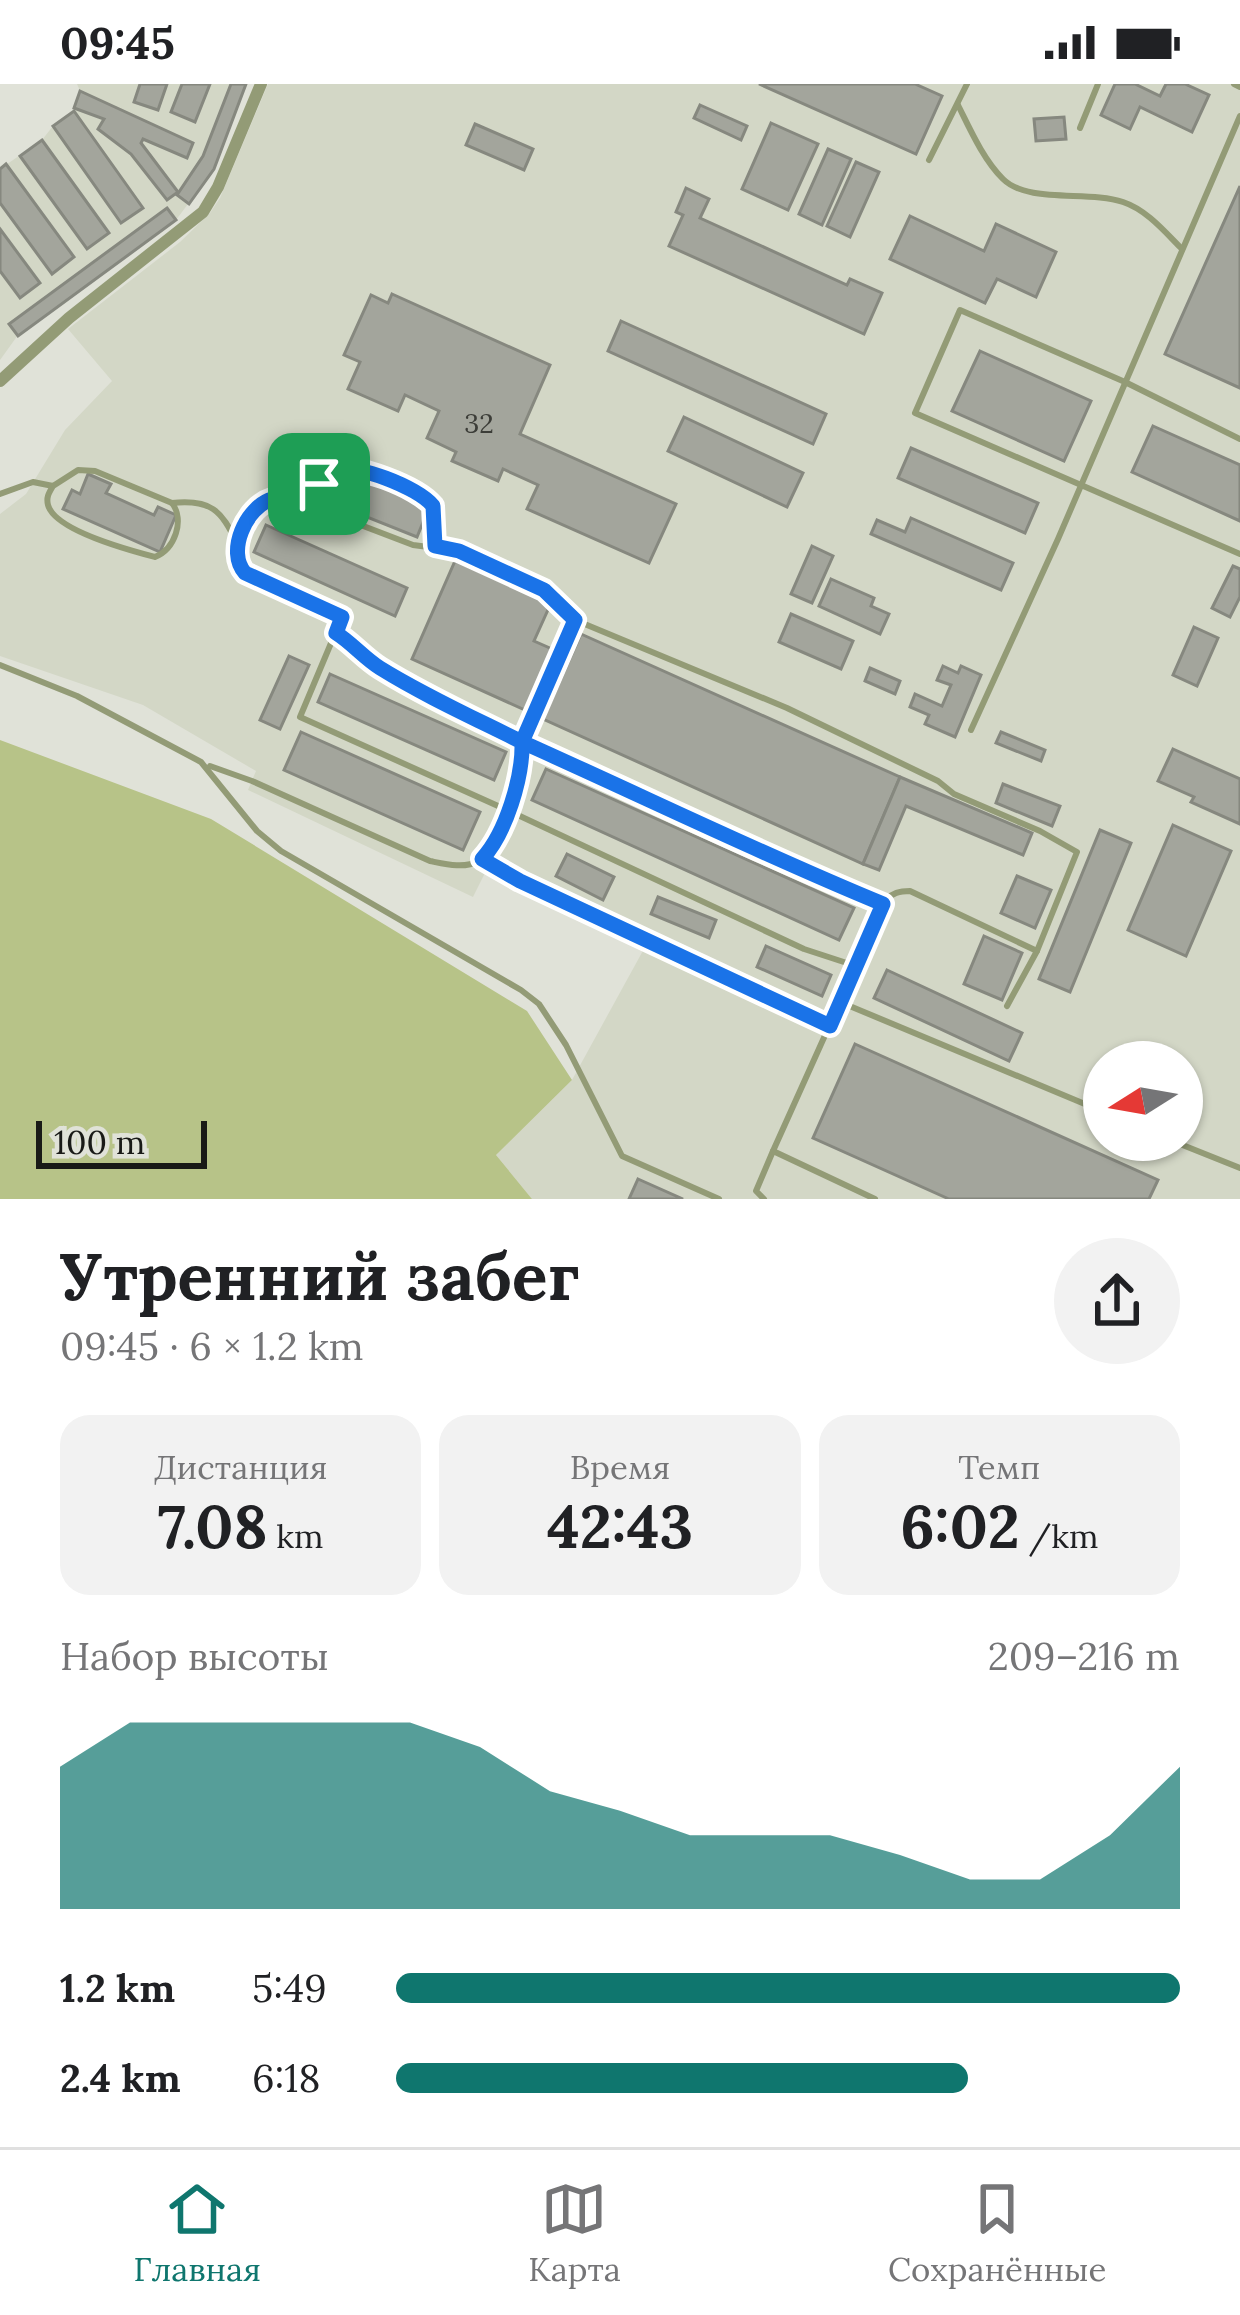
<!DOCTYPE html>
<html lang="ru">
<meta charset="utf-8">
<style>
body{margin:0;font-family:Lora,serif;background:#f2f2f2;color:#202124;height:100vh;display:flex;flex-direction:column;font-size:45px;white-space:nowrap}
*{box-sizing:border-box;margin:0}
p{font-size:39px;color:#757577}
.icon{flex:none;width:66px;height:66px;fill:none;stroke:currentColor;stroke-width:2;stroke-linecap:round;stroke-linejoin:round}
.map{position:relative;height:1115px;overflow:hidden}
.details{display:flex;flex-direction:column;background:#fff;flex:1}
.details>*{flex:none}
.needle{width:78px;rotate:259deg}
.tools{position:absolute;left:1083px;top:957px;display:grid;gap:24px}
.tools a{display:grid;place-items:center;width:120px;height:120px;border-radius:50%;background:#fff;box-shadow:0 3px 9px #0004;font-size:60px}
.scale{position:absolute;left:36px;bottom:30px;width:171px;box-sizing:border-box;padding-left:12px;border:6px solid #191a17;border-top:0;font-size:33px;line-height:42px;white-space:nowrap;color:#191a17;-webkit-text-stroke:9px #e0e2d8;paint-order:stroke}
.pin{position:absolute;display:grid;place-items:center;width:102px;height:102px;color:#fff;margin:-51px;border-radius:24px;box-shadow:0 6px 18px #0006}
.round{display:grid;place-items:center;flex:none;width:126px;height:126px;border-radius:63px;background:#f2f2f2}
.head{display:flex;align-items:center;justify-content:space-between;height:204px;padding:0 60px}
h1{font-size:66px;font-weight:700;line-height:90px}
.stats{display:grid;grid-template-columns:repeat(3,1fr);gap:18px;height:204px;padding:12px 60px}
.stats div{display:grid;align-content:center;border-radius:30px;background:#f2f2f2;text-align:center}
.stats b{font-size:60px;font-weight:700}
.stats small{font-size:33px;font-weight:400}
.stats p{font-size:33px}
.chart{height:336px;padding:24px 60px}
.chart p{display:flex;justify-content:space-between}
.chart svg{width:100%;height:216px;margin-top:12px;fill:#0f766e;opacity:.7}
ul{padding:0 60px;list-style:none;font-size:39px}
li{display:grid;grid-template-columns:192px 144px 1fr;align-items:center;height:90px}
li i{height:30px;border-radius:15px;background:#0f766e}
.status{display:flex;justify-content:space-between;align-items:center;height:84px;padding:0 60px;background:#fff;direction:ltr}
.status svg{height:33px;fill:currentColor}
.dock{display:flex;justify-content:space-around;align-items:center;height:168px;border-top:3px solid #e0e0e0;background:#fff;font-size:33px;color:#757577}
.dock a{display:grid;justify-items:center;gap:6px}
.dock .selected{color:#0f766e}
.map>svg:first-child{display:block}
.built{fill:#d3d7c6;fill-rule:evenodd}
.green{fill:#b7c388}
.building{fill:#a3a59c;stroke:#86887f;stroke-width:3}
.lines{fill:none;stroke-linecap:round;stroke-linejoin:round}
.lane{stroke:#939b76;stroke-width:6}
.street{stroke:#939b76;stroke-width:12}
.route-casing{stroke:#fff;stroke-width:24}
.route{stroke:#1a73e8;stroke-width:15}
.labels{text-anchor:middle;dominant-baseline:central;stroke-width:12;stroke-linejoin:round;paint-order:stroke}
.number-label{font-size:27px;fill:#3c3d38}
</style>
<div class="status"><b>09:45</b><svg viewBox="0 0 49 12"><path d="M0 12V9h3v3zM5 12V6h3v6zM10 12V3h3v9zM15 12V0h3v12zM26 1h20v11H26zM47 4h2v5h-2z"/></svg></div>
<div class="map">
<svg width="1240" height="1115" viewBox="0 0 1240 1115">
<rect width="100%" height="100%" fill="#e0e2d8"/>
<g class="built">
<polygon points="77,0 246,0 214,85 176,136 18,251 0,276 0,85 42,56 53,42 74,27 80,7"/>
<path d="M268,0H1240V1115H532L496,1071L572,996L645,863L488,783L473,813L248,706L256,687L143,621L0,572V430L26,410L65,346L112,297L68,245L180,158L210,129L220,114ZM1104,978H1182V1056H1104Z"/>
</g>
<polygon class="green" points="0,656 211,735 527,927 572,996 496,1071 532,1115 0,1115"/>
<g class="building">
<polygon points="140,0 167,0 158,26 134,18"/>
<polygon points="182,0 210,0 195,38 171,28"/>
<polygon points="231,0 246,0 214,85 189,120 177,111 203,72"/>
<polygon points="759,0 915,0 942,12 916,70"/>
<polygon points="1115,0 1135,0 1160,12 1166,0 1185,0 1209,11 1192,48 1140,23 1130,45 1101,31"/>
<polygon points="80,7 193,59 187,74 143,55 141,59 178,108 167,116 131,70 98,45 104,35 74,24"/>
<polygon points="700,21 747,42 741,56 694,34"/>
<polygon points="74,27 143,124 121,139 53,42"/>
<polygon points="1064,33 1066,55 1036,57 1034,35"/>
<polygon points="771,39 818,60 788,126 742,105"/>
<polygon points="475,40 533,65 524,86 466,61"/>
<polygon points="42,56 109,149 87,165 20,72"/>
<polygon points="828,65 851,75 822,141 799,130"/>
<polygon points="856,78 879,88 850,153 827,142"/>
<polygon points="6,80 74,173 52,190 0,119 0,85"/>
<polygon points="1240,102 1240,304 1165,270"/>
<polygon points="686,104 709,115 700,134 847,201 850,195 882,209 864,250 669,162 683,131 676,128"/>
<polygon points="167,124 176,136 18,252 9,240"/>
<polygon points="910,132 984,167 996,140 1056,168 1036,213 997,195 985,219 890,175"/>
<polygon points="0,145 40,199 20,214 0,187"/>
<polygon points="392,210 550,281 520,350 676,420 649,479 527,425 538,401 503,385 498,397 452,377 456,368 427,354 439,327 405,311 398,327 348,305 360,278 344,271 371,211 388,219"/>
<polygon points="621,237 826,330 813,360 608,267"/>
<polygon points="980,267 1091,317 1064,377 952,327"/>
<polygon points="684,333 803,389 787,423 668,367"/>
<polygon points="1153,342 1240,381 1240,437 1132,388"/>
<polygon points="911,364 1038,419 1025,449 898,394"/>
<polygon points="345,387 430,421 417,453 332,419"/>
<polygon points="88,390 111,400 106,409 154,431 158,423 176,431 160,468 63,425 72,406 80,410"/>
<polygon points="911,434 1013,479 1001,506 871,450 877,436 905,448"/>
<polygon points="266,441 407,504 395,532 254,468"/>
<polygon points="812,462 833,472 812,519 791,510"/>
<polygon points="455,477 551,519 534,557 552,565 525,626 412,575"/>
<polygon points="1233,482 1240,485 1240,513 1230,533 1212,524"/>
<polygon points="831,495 874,514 871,522 889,530 880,550 819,522"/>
<polygon points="791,530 853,557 841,585 779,558"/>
<polygon points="1194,543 1218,554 1197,602 1173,591"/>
<polygon points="581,550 900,693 863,780 543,635"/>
<polygon points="289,572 309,581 280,645 260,636"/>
<polygon points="943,582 958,589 961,582 981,591 955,653 925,640 929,631 910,623 915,610 942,622 951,601 937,596"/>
<polygon points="870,584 900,597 895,610 865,597"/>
<polygon points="330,590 506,668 494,696 318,618"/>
<polygon points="301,648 480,728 463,766 284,686"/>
<polygon points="1001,648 1045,666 1041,677 996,659"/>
<polygon points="1173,665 1240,695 1240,740 1191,718 1194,713 1158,697"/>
<polygon points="546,685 854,824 839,856 532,716"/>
<polygon points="900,693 1032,749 1023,771 906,722 879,786 863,780"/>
<polygon points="1003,700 1060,722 1052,742 996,719"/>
<polygon points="1173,741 1231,767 1186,872 1128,846"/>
<polygon points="1100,746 1131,759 1070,908 1039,895"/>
<polygon points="567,770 614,793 603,816 556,792"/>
<polygon points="1017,792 1051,806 1035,844 1001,829"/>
<polygon points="658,813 716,836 709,854 651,830"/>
<polygon points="984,852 1022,869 1002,916 964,900"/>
<polygon points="766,862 831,891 822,912 757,883"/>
<polygon points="887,886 1022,949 1009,977 874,914"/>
<polygon points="855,960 1158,1096 1149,1115 949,1115 813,1054"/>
<polygon points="638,1095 683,1115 629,1115"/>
</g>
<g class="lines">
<g class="lane">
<polyline points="1234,0 1240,3"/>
<path d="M958,21C970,45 983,75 1003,95C1028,120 1089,106 1123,118C1147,126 1165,148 1182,165"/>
<polyline points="1080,44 1098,0"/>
<polyline points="929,76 967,0"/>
<polyline points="1240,355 1125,298 960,226 915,329 1240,470"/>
<path d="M0,410L33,398L53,402L78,386L95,387L172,419C185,436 175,465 155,473C132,467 55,447 48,421C46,413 49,409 53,402"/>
<path d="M172,419C211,415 221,426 237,459"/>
<polyline points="311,421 324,391 342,382 354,384 429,416 435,431 435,462"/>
<path d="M575,536L545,506L459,467L413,461L290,414C280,414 271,414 262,420C243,434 227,470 245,489L342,533L300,633L507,726L804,865L856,882"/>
<polyline points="0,581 77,612 201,678 257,747 281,767 521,906 539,920 566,961 622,1072 719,1115"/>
<polyline points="971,646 1058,455 1240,32"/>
<path d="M210,682L252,697L430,777C445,780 464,785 479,777C502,764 522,684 522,658L434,614L374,580L337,550"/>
<polyline points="482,775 520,797 829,942"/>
<path d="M883,820C761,770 643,712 522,658L575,536L787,624L938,697L954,710L1040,747L1077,768L1037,867L910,807C899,807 893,809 885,816L840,918L1104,1028"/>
<polyline points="840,918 773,1067 875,1115"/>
<polyline points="1007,922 1037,867"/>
<polyline points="1170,1056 1240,1084"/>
<polyline points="764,1115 756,1107 773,1067"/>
</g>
<polyline class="street" points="0,297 69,234 203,128 218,103 261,0"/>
</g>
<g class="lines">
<defs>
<path id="route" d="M319,400L311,422C298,417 286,411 272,415C246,423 226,468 245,489L342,533L336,549C352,559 364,574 380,584C425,612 474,634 522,658C523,693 506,749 482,775L520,797L830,942L883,820C761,770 643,712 522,658L575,536L544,506L459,467L435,462L433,422C418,403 355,379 332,385L319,400"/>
</defs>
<use href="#route" class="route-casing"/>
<use href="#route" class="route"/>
</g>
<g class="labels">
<g class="number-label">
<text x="479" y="339">32</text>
</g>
</g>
</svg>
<div class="tools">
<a><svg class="needle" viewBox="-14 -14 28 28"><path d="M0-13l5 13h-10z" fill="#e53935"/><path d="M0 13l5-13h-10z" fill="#757577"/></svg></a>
</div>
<div class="scale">100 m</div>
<div class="pin" style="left:319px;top:400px;background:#1e9e55"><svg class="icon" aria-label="arrive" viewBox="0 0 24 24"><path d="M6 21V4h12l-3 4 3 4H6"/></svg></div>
</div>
<section class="details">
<div class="head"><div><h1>Утренний забег</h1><p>09:45 · 6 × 1.2 km</p></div><a class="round"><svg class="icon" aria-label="share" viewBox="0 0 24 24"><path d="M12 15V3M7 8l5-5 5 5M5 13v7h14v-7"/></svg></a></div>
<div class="stats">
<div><p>Дистанция</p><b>7.08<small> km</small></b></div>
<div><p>Время</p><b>42:43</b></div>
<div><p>Темп</p><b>6:02<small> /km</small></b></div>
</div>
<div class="chart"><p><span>Набор высоты</span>209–216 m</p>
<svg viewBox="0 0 160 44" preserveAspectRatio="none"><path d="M0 44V15L10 6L20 6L30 6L40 6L50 6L60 11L70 20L80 24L90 29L100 29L110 29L120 33L130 38L140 38L150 29L160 15V44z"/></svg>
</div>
<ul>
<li><b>1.2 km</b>5:49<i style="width:100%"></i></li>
<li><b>2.4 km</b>6:18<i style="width:73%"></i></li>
</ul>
</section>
<nav class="dock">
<a class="selected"><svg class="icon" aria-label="home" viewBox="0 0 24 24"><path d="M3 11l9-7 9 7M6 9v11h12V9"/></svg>Главная</a>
<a><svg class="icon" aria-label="map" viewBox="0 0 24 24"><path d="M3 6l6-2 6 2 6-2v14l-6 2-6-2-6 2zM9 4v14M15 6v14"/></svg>Карта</a>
<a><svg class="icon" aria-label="saved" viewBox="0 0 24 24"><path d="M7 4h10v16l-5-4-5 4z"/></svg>Сохранённые</a>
</nav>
